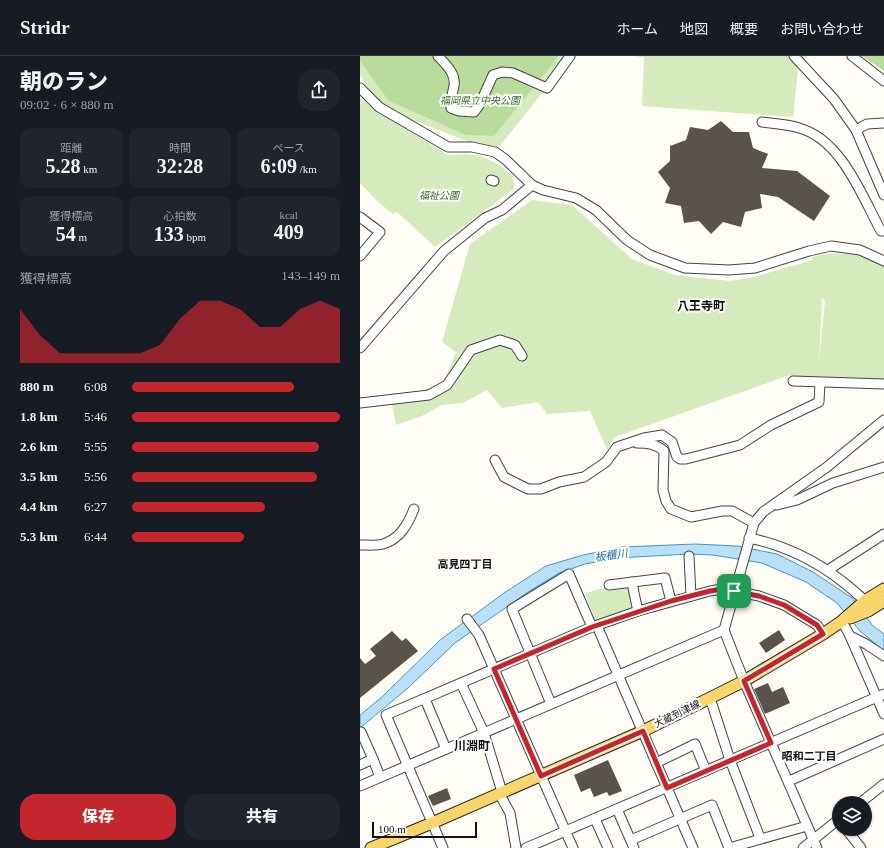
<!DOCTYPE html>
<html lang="ja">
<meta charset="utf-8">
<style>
body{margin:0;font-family:"Times New Roman","Noto Sans JP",serif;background:#20242c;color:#f1f3f6;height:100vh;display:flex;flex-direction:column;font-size:15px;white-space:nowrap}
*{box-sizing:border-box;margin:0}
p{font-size:13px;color:#9ea1a6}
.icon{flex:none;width:22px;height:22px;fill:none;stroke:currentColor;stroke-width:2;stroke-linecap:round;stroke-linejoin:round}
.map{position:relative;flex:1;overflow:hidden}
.drawer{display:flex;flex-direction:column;background:#171b24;width:360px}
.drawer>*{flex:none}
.buttons{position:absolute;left:472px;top:740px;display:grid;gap:8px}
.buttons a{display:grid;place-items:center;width:40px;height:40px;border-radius:50%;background:#171b24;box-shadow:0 1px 3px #0004;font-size:20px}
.scale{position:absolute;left:12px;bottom:10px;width:105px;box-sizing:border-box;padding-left:4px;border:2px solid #111;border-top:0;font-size:11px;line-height:14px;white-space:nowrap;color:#111;-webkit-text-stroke:3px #fff;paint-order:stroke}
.pin{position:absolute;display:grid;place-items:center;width:34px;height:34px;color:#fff;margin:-17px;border-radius:8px;box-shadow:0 2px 6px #0006}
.round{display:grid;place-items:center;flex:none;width:42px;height:42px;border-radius:16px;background:#20242c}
.summary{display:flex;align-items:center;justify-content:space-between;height:68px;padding:0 20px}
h1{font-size:22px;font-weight:800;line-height:30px}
.metrics{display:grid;grid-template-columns:repeat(3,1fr);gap:6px;height:68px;padding:4px 20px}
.metrics div{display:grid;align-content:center;border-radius:10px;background:#20242c;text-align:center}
.metrics b{font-size:20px;font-weight:800}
.metrics small{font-size:11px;font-weight:400}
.metrics p{font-size:11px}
.chart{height:112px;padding:8px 20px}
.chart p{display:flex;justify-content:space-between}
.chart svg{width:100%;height:72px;margin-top:4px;fill:#c4262e;opacity:.7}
.primary-button{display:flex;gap:8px;margin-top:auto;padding:8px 20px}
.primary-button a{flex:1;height:46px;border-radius:16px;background:#c4262e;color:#fff;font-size:16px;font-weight:800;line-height:46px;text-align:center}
.primary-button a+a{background:#20242c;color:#f1f3f6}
ul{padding:0 20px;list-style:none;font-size:13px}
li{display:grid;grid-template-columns:64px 48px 1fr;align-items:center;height:30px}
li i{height:10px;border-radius:5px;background:#c4262e}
header{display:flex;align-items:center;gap:24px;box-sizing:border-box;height:56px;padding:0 20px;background:#171b24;border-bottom:1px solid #363941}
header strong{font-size:19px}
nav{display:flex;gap:22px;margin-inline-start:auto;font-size:14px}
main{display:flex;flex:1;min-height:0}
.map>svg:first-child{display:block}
.green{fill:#d5ebbd;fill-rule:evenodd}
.forest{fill:#b9dc9c}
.water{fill:#b9e0f7;stroke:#3f96cf}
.building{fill:#5a524d}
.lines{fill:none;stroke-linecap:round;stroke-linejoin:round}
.minor-casing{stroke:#444;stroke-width:11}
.major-casing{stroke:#222;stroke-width:13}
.minor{stroke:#fff;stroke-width:9}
.major{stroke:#f9d66b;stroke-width:11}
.route-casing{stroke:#fff;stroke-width:8}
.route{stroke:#c4262e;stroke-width:5}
.labels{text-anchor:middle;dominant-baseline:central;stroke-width:4;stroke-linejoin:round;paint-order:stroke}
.park-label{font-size:10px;font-style:italic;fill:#2f6b1f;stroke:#fff}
.street-label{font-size:10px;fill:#111;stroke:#fff}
.water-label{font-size:11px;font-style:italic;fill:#1768a6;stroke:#fff}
.neighbourhood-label{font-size:11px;font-weight:bold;fill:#111;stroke:#fff}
.quarter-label{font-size:12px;font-weight:bold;fill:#111;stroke:#fff}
</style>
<header>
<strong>Stridr</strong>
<nav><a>ホーム</a><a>地図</a><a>概要</a><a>お問い合わせ</a></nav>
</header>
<main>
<section class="drawer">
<div class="summary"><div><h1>朝のラン</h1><p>09:02 · 6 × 880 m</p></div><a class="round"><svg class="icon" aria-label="share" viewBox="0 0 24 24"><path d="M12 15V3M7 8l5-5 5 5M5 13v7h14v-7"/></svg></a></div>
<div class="metrics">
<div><p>距離</p><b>5.28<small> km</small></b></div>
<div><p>時間</p><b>32:28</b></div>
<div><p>ペース</p><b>6:09<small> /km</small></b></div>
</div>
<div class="metrics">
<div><p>獲得標高</p><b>54<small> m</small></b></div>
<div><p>心拍数</p><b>133<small> bpm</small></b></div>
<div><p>kcal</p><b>409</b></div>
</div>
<div class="chart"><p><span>獲得標高</span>143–149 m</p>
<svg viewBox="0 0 160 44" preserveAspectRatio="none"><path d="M0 44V11L10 27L20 38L30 38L40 38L50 38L60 38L70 33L80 17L90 6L100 6L110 11L120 22L130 22L140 11L150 6L160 11V44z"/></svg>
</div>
<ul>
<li><b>880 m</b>6:08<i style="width:78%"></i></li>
<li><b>1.8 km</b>5:46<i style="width:100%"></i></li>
<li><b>2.6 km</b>5:55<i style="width:90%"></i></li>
<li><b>3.5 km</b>5:56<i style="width:89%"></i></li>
<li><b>4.4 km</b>6:27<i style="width:64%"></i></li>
<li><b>5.3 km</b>6:44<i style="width:54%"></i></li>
</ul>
<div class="primary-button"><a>保存</a><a>共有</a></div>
</section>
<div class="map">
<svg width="524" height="792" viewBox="0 0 524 792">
<rect width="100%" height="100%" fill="#fffdf5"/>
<g class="green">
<polygon points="0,0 212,0 135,96 19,51 0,19"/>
<polygon points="271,0 448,0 438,13 433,61 282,50 284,1"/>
<polygon points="0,41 14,54 88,99 104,98 121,100 138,108 151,119 154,125 154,133 75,191 37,156 33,158 18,146 0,127"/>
<path d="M172,144L212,149L272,203L315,219L370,225L390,222L453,204L452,201L471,197L499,199L524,210V325L458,323L430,319L255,381L247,394L230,355L187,358L178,346L142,352L127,334L103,347L82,349L62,360L36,369L32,348L84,326L96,296L82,286L110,188ZM461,241L465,244L459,308L462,244Z"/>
<polygon points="270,528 276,553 236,565 225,538 235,534"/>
</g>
<g class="forest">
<polygon points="0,0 199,0 134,80 106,79 29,45 0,5"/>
<polygon points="502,0 524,0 524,15"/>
</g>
<polygon class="water" points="335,488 377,490 417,498 453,516 492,542 513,570 524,578 524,595 500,575 477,547 446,526 402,507 353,499 329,498 257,502 225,508 199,517 168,536 95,587 48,632 0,672 0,659 22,641 80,584 144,537 186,510 223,499 262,491"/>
<g class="building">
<polygon points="361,65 373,76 389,76 393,92 408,98 402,112 437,115 470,140 454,165 418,141 400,138 402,152 385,156 381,171 363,166 351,178 339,165 324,167 321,150 305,147 310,132 298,116 310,105 310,90 326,84 330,71 348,74"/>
<polygon points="419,574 425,584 406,597 399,587"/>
<polygon points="32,575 42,585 46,582 58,595 0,642 0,602 5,608 16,600 10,593"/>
<polygon points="408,627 412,636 423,631 430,647 405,658 394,633"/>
<polygon points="248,704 262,735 249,740 247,736 234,741 230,732 221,736 214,719"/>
<polygon points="87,732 91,743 73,750 68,740"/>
</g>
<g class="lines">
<defs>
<g id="minor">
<path d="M78,0C86,9 96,17 94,30C92,38 91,43 91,52L99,55L114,56L120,48L133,19L142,16L153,17L187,32L210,0"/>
<polyline points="434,0 474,43 496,74 524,139"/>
<polyline points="492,0 524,25"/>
<polyline points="0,32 19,51 88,91 112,91 135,96 145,103 172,129 183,134 216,142 236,154 267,184 290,199 325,212 369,214 395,212 449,195 471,190 500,194 524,205"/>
<path d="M402,66C414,68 427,68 439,72C481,83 502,140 521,175H524"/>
<polyline points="496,74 507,68 524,67"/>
<polyline points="131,124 134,125"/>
<polyline points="0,161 20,176 0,200"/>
<polyline points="0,292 84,195 125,162 142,154 172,129"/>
<polyline points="433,325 524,328"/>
<polyline points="0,347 69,339 87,329 111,294 140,284 155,289 162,300"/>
<path d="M277,387C288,387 296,388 304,395L303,434L306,445L311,453L331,461L362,455H372L394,467"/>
<polyline points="135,404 144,421 168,433 181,433 199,426 224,421 246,406 257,391 284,382 302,379 312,386 317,401 320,403 326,403 380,389 411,369 459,346 460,327"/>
<polyline points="417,449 437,444 473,427 524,411"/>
<path d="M389,482C429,490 464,509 494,535C499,540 505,544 510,549"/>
<path d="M0,489C7,489 16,490 23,488C40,483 48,468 54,453"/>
<polyline points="329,500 331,540"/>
<polyline points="468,514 524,478"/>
<polyline points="272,526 274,537 278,555"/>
<polyline points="249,529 305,522 311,545"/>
<polyline points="107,563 119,579 213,792"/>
<polyline points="482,565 490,580 524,658"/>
<polyline points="237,570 333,792"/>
<polyline points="490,580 506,588 524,600"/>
<polyline points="101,627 124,677 142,736"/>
<polyline points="350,642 370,704 400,782"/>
<polyline points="65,643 86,693"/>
<polyline points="191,648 152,553 209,518 232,571"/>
<polyline points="13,703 20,721"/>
<polyline points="296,707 335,688 346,715"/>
<polyline points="0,709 13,703 1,676"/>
<polyline points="429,725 524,683"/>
<polyline points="0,730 364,574"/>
<polyline points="139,737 150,757 156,792"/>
<polyline points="500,747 524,728"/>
<polyline points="257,753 274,792"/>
<polyline points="235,763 248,792"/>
<polyline points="486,773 501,792"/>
<polyline points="271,784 352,749 369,792 447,770"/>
<polyline points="83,792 26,659 232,571 278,555 350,535 362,533 374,535 399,540 424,549 457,569 463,578"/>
<polyline points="166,792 524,638"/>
<polyline points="443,792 479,763"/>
<polyline points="457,792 384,625 364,574 394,467 403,456 467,411 524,364"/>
</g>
<g id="major">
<polyline points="490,562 508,555 524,545"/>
<polyline points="11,792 72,767 283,675 350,642 384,625 463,578 482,565 506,544 524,533"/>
</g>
</defs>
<use href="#minor" class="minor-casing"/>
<use href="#major" class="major-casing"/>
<use href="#minor" class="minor"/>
<use href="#major" class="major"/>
</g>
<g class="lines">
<defs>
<polygon id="route" points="362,533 399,540 424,549 457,569 463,578 384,625 411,687 307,732 283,675 181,720 134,613 232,571 311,545 350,535"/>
</defs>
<use href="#route" class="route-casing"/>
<use href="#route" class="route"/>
</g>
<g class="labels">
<g class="park-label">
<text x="120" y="44">福岡県立中央公園</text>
<text x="79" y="139">福祉公園</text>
</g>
<g class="street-label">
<text transform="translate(317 658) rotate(-26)">大蔵到津線</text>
</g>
<g class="water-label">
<text transform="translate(251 499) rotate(-8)">板櫃川</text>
</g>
<g class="neighbourhood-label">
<text x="105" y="508">高見四丁目</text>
<text x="449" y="700">昭和二丁目</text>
</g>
<g class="quarter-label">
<text x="341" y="250">八王寺町</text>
<text x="112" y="690">川淵町</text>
</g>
</g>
</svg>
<div class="buttons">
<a><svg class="icon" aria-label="layers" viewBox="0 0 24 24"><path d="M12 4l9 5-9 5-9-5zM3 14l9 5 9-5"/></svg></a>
</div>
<div class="scale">100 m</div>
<div class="pin" style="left:374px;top:535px;background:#1e9e55"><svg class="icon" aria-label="arrive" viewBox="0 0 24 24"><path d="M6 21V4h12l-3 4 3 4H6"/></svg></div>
</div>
</main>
